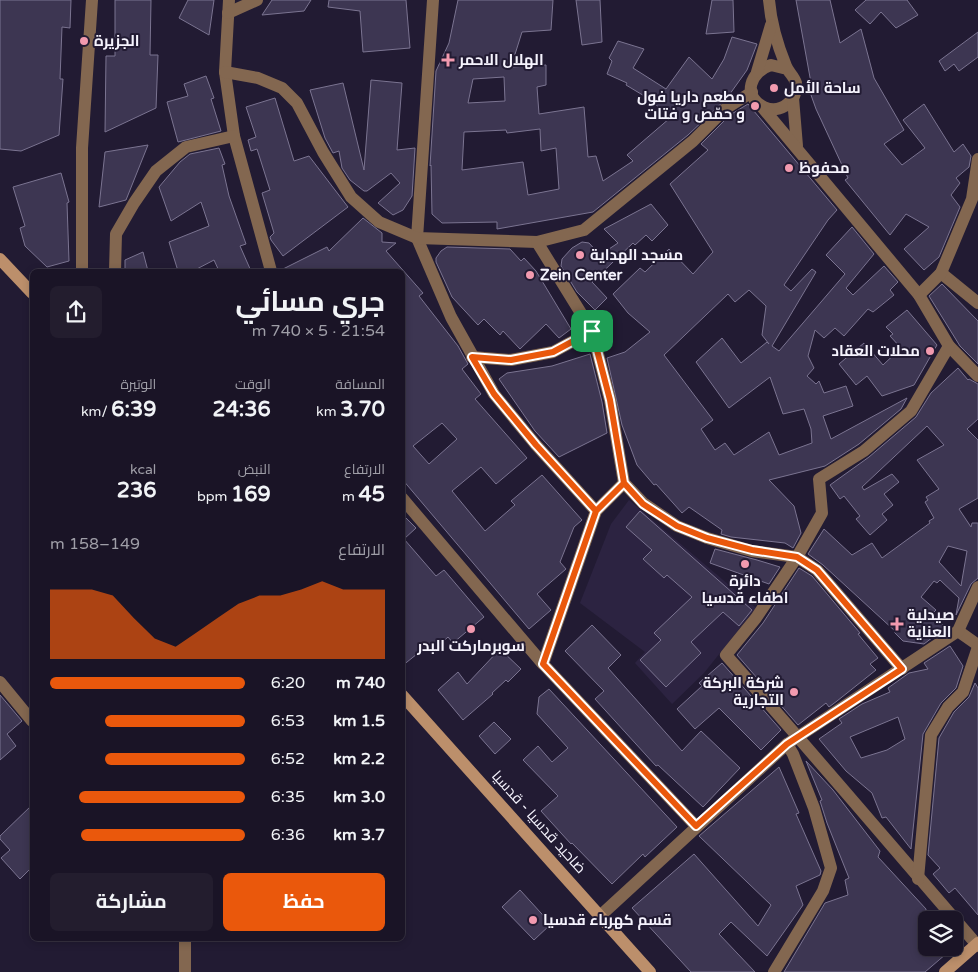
<!DOCTYPE html>
<html lang="ar">
<meta charset="utf-8">
<style>
body{margin:0;font-family:"Varela Round",Cairo,sans-serif;background:#231d2e;color:#f1f3f6;direction:rtl;height:100vh;display:flex;flex-direction:column;font-size:19px;white-space:nowrap}
*{box-sizing:border-box;margin:0}
p{font-size:16px;color:#9f9ea7}
.icon{flex:none;width:28px;height:28px;fill:none;stroke:currentColor;stroke-width:2;stroke-linecap:round;stroke-linejoin:round}
.map{position:relative;flex:1;overflow:hidden;direction:ltr}
.details{position:absolute;left:30px;top:269px;width:375px;height:672px;display:flex;flex-direction:column;background:#1a1426;border-radius:8px;box-shadow:0 2px 8px #0003,0 0 0 1px #383343;direction:rtl}
.details>*{flex:none}
.fabs{position:absolute;left:918px;top:911px;display:grid;gap:10px}
.fabs a{display:grid;place-items:center;width:45px;height:45px;border-radius:8px;background:#1a1426;box-shadow:0 2px 8px #0003,0 0 0 1px #383343;font-size:25px}
.pin{position:absolute;display:grid;place-items:center;width:42px;height:42px;color:#fff;margin:-21px;border-radius:10px;box-shadow:0 2px 8px #0006}
.round{display:grid;place-items:center;flex:none;width:52px;height:52px;border-radius:8px;background:#231d2e}
.summary{display:flex;align-items:center;justify-content:space-between;height:85px;padding:0 20px}
h1{font-size:28px;font-weight:700;line-height:38px}
.stats{display:grid;grid-template-columns:repeat(3,1fr);gap:8px;height:85px;padding:5px 20px}
.stats div{display:grid;align-content:center}
.stats b{font-size:21px;font-weight:700}
.stats small{font-size:14px;font-weight:400}
.stats p{font-size:14px}
.chart{height:140px;padding:10px 20px}
.chart p{display:flex;justify-content:space-between}
.chart svg{width:100%;height:90px;margin-top:5px;fill:#ea580c;opacity:.7}
.action{display:flex;gap:10px;margin-top:auto;padding:10px 20px}
.action a{flex:1;height:58px;border-radius:8px;background:#ea580c;color:#fff;font-size:20px;font-weight:700;line-height:58px;text-align:center}
.action a+a{background:#231d2e;color:#f1f3f6}
ul{padding:0 20px;list-style:none;font-size:16px}
li{display:grid;grid-template-columns:80px 60px 1fr;align-items:center;height:38px}
li i{height:12px;border-radius:6px;background:#ea580c}
.map>svg:first-child{display:block}
.built{fill:#2c2341}
.building{fill:#3d3652;stroke:#7b7491;fill-rule:evenodd}
.lines{fill:none;stroke-linecap:round;stroke-linejoin:round}
.minor{stroke:#836750;stroke-width:12}
.secondary{stroke:#bc8f6b;stroke-width:12}
.route-casing{stroke:#fff;stroke-width:10}
.route{stroke:#ea580c;stroke-width:6}
.poi-dot{fill:#f29aaf;stroke:#221b33;stroke-width:2}
.labels{text-anchor:middle;dominant-baseline:central;stroke-width:4;stroke-linejoin:round;paint-order:stroke}
.poi-label{font-size:15px;font-weight:bold;fill:#f5f3fd;stroke:#221b33;text-anchor:start}
.street-label{font-size:15px;fill:#f5f3fd;stroke:#221b33}
</style>
<div class="map">
<svg width="978" height="972" viewBox="0 0 978 972">
<rect width="100%" height="100%" fill="#221b33"/>
<polygon class="built" points="629,500 756,608 704,673 672,704 635,663 645,652 580,603 611,524"/>
<g class="building">
<polygon points="0,0 71,0 70,28 62,27 60,79 63,79 59,135 21,151 0,149"/>
<polygon points="115,0 151,0 150,55 158,55 156,108 105,132 106,56 115,56"/>
<polygon points="188,0 214,0 209,35 179,18"/>
<polygon points="272,0 311,0 304,11 262,15"/>
<polygon points="329,0 406,0 410,48 363,52 360,11 328,7"/>
<path d="M458,0H553L551,30L522,32L511,67L546,65V85L537,87L539,114L584,107L588,157L596,156L603,181L633,161L627,155L670,118L651,100L626,85L627,83L607,74L612,61L609,58L618,41L644,49L633,68L666,89L689,57L712,79L724,59L732,37L757,44L747,70L727,98L688,135L593,212L497,229V222L442,223L432,214L431,165L430,166L436,71L449,43ZM504,77L505,101L468,103L473,79ZM540,129L541,151L556,148L559,189L528,195L523,162L462,170L464,132L506,130L507,133Z"/>
<polygon points="576,0 600,0 602,42 582,45"/>
<polygon points="712,0 733,0 734,32 706,34"/>
<polygon points="796,0 830,0 840,43 861,29 874,78 904,130 884,144 902,165 925,148 903,120 924,104 954,152 963,144 971,156 969,167 956,178 960,183 951,195 960,207 939,257 924,270 904,249 929,227 906,214 890,235 845,180 848,178 816,109 811,95 813,94"/>
<polygon points="866,0 907,0 918,15 896,28 881,12 870,24 855,10"/>
<polygon points="978,32 978,57 959,71 954,64 945,71 939,61"/>
<polygon points="206,76 214,98 211,99 221,131 178,142 167,102 188,96 184,84"/>
<polygon points="371,80 402,83 397,150 415,148 412,196 403,210 393,215 378,203 400,183 391,173 367,191 364,191 350,180 342,168 339,151 333,153 325,138 310,90 343,83 364,170"/>
<polygon points="275,98 294,161 309,156 348,207 283,256 271,240 270,237 274,233 262,193 270,190 257,149 251,151 248,140 256,137 246,107"/>
<path d="M748,104L837,210L828,220L784,285L791,291L812,269L816,272L772,346L779,351L845,274L826,255L852,227L874,254L846,288L853,295L884,266L898,282L890,290L894,295L873,312L868,309L844,336L835,328L824,338L815,330L808,356L814,368L807,376L816,384L819,381L824,393L846,386L853,406L823,416L831,439L907,398L901,409L859,444L825,466L769,480L794,506L801,533L793,548L785,543L731,537L721,534L722,530L689,507L682,513L656,484L654,485L637,465L622,425L607,358L625,352L650,332L628,313L613,294L640,268L645,272L669,249L693,274L713,252L670,184L708,150L701,144L730,115ZM749,290L766,306L762,335L769,344L767,342L741,363L722,338L696,362L729,408L770,377L783,414L804,409L811,429L812,443L779,455L769,432L734,455L725,443L715,450L701,429L713,420L664,355L728,294L735,302Z"/>
<polygon points="148,145 126,200 99,207 105,152"/>
<polygon points="219,148 225,164 222,165 229,196 246,244 240,246 251,271 219,271 214,260 193,271 178,271 169,242 209,226 201,202 171,221 159,187 180,162 190,154"/>
<polygon points="61,173 69,202 67,203 69,261 47,267 25,246 20,228 25,226 13,187"/>
<polygon points="651,204 668,225 652,241 646,235 635,245 633,243 592,282 607,298 595,310 577,292 561,266 562,259 572,248 582,242 589,243 600,255 618,243 604,229"/>
<path d="M363,218L382,233V242L396,243L386,251L423,293L419,296L458,346L468,364L462,369L481,394L475,399L527,458L496,484L481,467L452,491L485,531L515,505L511,501L542,475L582,520L574,527L560,562L566,569L537,594L551,610L529,629L402,479V271H279L327,247L329,251ZM442,423L457,439L429,464L413,446Z"/>
<polygon points="447,247 510,249 521,261 524,258 536,271 571,329 559,338 546,324 520,349 503,331 500,335 484,319 478,325 452,297 436,262 436,258 441,251"/>
<polygon points="143,252 148,271 125,271 125,260"/>
<polygon points="942,284 978,321 978,364 960,346 929,296"/>
<polygon points="907,310 937,345 914,385 882,396 867,376 856,385 839,364 864,343 883,365 901,348 890,336 893,334 886,327"/>
<polygon points="590,354 602,402 607,433 559,457 535,431 499,379 507,373 552,366"/>
<path d="M958,368L968,380L969,379L978,384V419L967,429L978,440V498L959,509L971,527L972,523H978V578L971,584L956,615L959,598L940,580L937,583L934,581L921,597L936,610L930,616L946,627L924,644L903,641L894,632L895,631L823,565L808,554L824,529L852,555L872,543L882,558L930,523L929,521L934,518L925,502L928,500L926,497L939,489L917,460L944,445L927,426L862,487L864,490L892,474L899,482L884,494L893,505L882,514L887,520L870,535L856,519L860,516L844,496L840,499L830,485L869,457L916,417L931,393ZM948,546L967,551L961,586L939,562Z"/>
<polygon points="640,511 752,610 739,626 723,612 691,642 701,653 666,687 640,660 661,640 654,633 692,597 667,575 664,578 643,559 652,550 626,527"/>
<polygon points="402,514 416,528 404,539 436,576 444,570 484,617 453,643 448,637 432,652 427,646 402,666"/>
<polygon points="715,549 757,560 780,567 769,584 710,563"/>
<polygon points="799,568 812,576 860,633 858,634 878,658 870,664 876,670 837,701 829,707 826,703 798,725 737,655 763,623"/>
<polygon points="592,625 621,655 608,668 682,751 701,731 740,768 703,807 658,765 656,766 595,699 604,691 565,651"/>
<path d="M950,646L963,666L956,688L941,703L923,734L911,849L886,817L882,818L872,793L846,771L819,739L842,723L839,719L862,704L890,692L888,688L909,673L928,669L924,663ZM898,717L905,739L887,750L861,758L850,737Z"/>
<polygon points="500,649 521,669 508,682 506,680 492,693 493,694 463,720 438,690 458,672 467,684"/>
<polygon points="722,663 781,730 761,750 719,708 695,729 677,709 702,686 699,683"/>
<polygon points="975,683 978,688 978,915 955,888 949,893 933,874 940,868 928,855 939,738 954,712 969,697"/>
<polygon points="549,689 677,827 645,857 643,854 612,884 572,843 571,844 541,811 558,796 523,760 538,746 552,762 568,748 537,714 539,697"/>
<polygon points="0,695 22,721 7,734 16,746 0,760"/>
<polygon points="494,722 511,739 495,754 479,736"/>
<polygon points="806,761 833,790 880,851 878,857 926,909 926,948 953,948 925,972 784,972 825,903 848,895 845,880 849,878 827,823 820,801 822,800"/>
<polygon points="779,767 799,813 796,814 821,871 820,875 796,886 803,905 767,956 731,922 719,934 755,972 691,972 632,908 694,854 758,926 771,905 699,836"/>
<polygon points="32,805 32,867 20,879 1,858 10,850 0,839 0,836"/>
<polygon points="520,890 551,924 534,940 502,907"/>
</g>
<g class="lines">
<g class="minor">
<polyline points="229,0 225,72 234,136 271,271"/>
<polyline points="433,0 417,238 451,317 494,394 536,445 596,511"/>
<path d="M769,0C771,24 777,44 786,66C788,72 794,76 796,83C799,100 780,115 764,107C741,96 751,71 771,65L787,69"/>
<polyline points="228,13 257,0"/>
<polyline points="225,72 258,78 282,88 297,103 323,152 351,197 379,222 417,238 537,242 584,230 693,141 725,109 752,92"/>
<polyline points="757,72 771,25"/>
<polyline points="793,98 797,146"/>
<polyline points="762,107 919,295 949,346 978,376"/>
<polyline points="537,242 592,331 610,400 624,483 643,503 677,526 707,538 752,551 797,557 817,570 902,669"/>
<polyline points="82,271 82,148 92,0"/>
<polyline points="115,271 116,234 134,203 156,171 186,147 234,136"/>
<polyline points="941,273 978,303"/>
<polyline points="919,295 941,273 972,199 978,159"/>
<path d="M949,346L911,411L864,451L819,479L822,513L797,557L756,618L726,655C811,751 894,849 978,946"/>
<polyline points="472,357 511,360 553,352 592,331"/>
<polyline points="402,498 543,664 696,826"/>
<polyline points="958,631 978,645"/>
<polyline points="543,664 596,511 624,483"/>
<polyline points="0,682 32,721"/>
<polyline points="918,879 931,735 948,707 963,692 978,647"/>
<polyline points="600,916 787,744 958,631 978,587"/>
<polyline points="185,972 185,939"/>
<polyline points="774,972 823,891 831,868 814,808 793,754 787,744"/>
</g>
<g class="secondary">
<polyline points="0,259 32,293"/>
<polyline points="402,695 650,972"/>
<polyline points="945,972 978,943"/>
</g>
</g>
<g class="lines">
<defs>
<polyline id="route" points="592,331 610,400 624,483 596,511 543,664 696,826 787,744 902,669 817,570 797,557 752,550 707,538 677,526 643,504 624,483 596,511 536,445 494,394 472,357 511,360 553,352 592,331"/>
</defs>
<use href="#route" class="route-casing"/>
<use href="#route" class="route"/>
</g>
<g class="poi-dot">
<circle cx="84" cy="41" r="5"/>
<path d="M445.5 52.5h5v5h5v5h-5v5h-5v-5h-5v-5h5z"/>
<circle cx="774" cy="88" r="5"/>
<circle cx="755" cy="106" r="5"/>
<circle cx="789" cy="168" r="5"/>
<circle cx="580" cy="255" r="5"/>
<circle cx="530" cy="275" r="5"/>
<circle cx="930" cy="351" r="5"/>
<circle cx="745" cy="564" r="5"/>
<path d="M894.5 616.5h5v5h5v5h-5v5h-5v-5h-5v-5h5z"/>
<circle cx="471" cy="629" r="5"/>
<circle cx="794" cy="692" r="5"/>
<circle cx="533" cy="920" r="5"/>
</g>
<g class="labels">
<g class="poi-label">
<text x="94" y="41">الجزيرة</text>
<text x="459" y="60">الهلال الاحمر</text>
<text x="784" y="88">ساحة الأمل</text>
<text x="745" y="97" text-anchor="end">مطعم داريا فول<tspan x="745" dy="17">و حمّص و فتات</tspan></text>
<text x="799" y="168">محفوظ</text>
<text x="590" y="255">مسجد الهداية</text>
<text x="540" y="275">Zein Center</text>
<text x="920" y="351" text-anchor="end">محلات العقاد</text>
<text x="745" y="581" text-anchor="middle">دائرة<tspan x="745" dy="17">اطفاء قدسيا</tspan></text>
<text x="907" y="615">صيدلية<tspan x="907" dy="17">العناية</tspan></text>
<text x="471" y="646" text-anchor="middle">سوبرماركت البدر</text>
<text x="784" y="683" text-anchor="end">شركة البركة<tspan x="784" dy="17">التجارية</tspan></text>
<text x="543" y="920">قسم كهرباء قدسيا</text>
</g>
<g class="street-label">
<text transform="translate(539 822) rotate(48)">ضاحيد قدسيا - قدسيا</text>
</g>
</g>
</svg>
<div class="fabs">
<a><svg class="icon" aria-label="layers" viewBox="0 0 24 24"><path d="M12 4l9 5-9 5-9-5zM3 14l9 5 9-5"/></svg></a>
</div>
<div class="pin" style="left:592px;top:331px;background:#1e9e55"><svg class="icon" aria-label="arrive" viewBox="0 0 24 24"><path d="M6 21V4h12l-3 4 3 4H6"/></svg></div>
<section class="details">
<div class="summary"><div><h1>جري مسائي</h1><p>21:54 · 5 × 740 m</p></div><a class="round"><svg class="icon" aria-label="share" viewBox="0 0 24 24"><path d="M12 15V3M7 8l5-5 5 5M5 13v7h14v-7"/></svg></a></div>
<div class="stats">
<div><p>المسافة</p><b>3.70<small> km</small></b></div>
<div><p>الوقت</p><b>24:36</b></div>
<div><p>الوتيرة</p><b>6:39<small> /km</small></b></div>
</div>
<div class="stats">
<div><p>الارتفاع</p><b>45<small> m</small></b></div>
<div><p>النبض</p><b>169<small> bpm</small></b></div>
<div><p>kcal</p><b>236</b></div>
</div>
<div class="chart"><p><span>الارتفاع</span>149–158 m</p>
<svg viewBox="0 0 160 44" preserveAspectRatio="none"><path d="M0 44V10L10 10L20 10L30 13L40 24L50 34L60 38L70 31L80 24L90 17L100 13L110 13L120 10L130 6L140 10L150 10L160 10V44z"/></svg>
</div>
<ul>
<li><b>740 m</b>6:20<i style="width:100%"></i></li>
<li><b>1.5 km</b>6:53<i style="width:72%"></i></li>
<li><b>2.2 km</b>6:52<i style="width:72%"></i></li>
<li><b>3.0 km</b>6:35<i style="width:85%"></i></li>
<li><b>3.7 km</b>6:36<i style="width:84%"></i></li>
</ul>
<div class="action"><a>حفظ</a><a>مشاركة</a></div>
</section>
</div>
